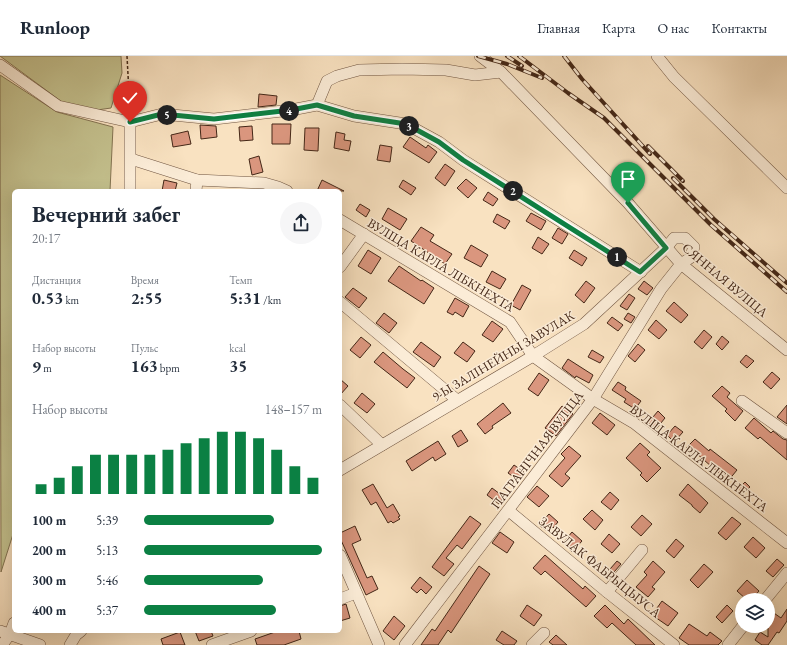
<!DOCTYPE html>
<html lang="ru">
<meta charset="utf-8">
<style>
body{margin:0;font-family:"EB Garamond",serif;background:#f6f6f7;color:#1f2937;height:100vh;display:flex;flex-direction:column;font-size:15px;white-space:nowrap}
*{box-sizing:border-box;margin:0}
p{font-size:13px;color:#747a83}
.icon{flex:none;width:22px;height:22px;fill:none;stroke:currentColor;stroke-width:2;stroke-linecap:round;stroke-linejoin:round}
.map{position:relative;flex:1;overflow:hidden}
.drawer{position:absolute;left:12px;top:133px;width:330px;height:444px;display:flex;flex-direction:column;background:#fff;border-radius:6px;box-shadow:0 4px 16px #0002}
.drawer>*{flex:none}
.tools{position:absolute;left:735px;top:537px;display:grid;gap:8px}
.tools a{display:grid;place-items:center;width:40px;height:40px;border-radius:50%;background:#fff;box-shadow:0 4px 16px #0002;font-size:20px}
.pin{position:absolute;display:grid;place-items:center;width:34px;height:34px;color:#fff;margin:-41px -17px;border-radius:50% 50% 50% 0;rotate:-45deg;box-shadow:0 0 4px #0007}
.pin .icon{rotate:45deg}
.km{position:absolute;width:20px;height:20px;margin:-10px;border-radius:50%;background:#222;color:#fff;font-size:11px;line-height:20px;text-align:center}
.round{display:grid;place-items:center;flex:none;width:42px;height:42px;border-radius:21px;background:#f6f6f7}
.headline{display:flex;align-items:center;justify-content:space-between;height:68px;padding:0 20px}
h1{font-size:22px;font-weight:700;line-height:30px}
.stats{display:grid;grid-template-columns:repeat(3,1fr);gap:6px;height:68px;padding:4px 20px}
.stats div{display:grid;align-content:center}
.stats b{font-size:17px;font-weight:700}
.stats small{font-size:11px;font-weight:400}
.stats p{font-size:11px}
.chart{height:112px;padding:8px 20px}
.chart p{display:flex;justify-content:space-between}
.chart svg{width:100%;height:72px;margin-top:4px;stroke:#0b8043;stroke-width:6}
ul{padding:0 20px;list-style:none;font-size:13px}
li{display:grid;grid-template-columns:64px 48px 1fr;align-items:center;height:30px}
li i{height:10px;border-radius:5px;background:#0b8043}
header{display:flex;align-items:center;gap:24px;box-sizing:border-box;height:56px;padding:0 20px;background:#fff;border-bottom:1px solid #e0e1e3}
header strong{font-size:19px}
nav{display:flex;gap:22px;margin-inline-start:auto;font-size:14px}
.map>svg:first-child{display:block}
.green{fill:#c4c18e;stroke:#847452}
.building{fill:#da967e;stroke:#442717}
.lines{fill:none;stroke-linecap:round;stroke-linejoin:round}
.minor-casing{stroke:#715642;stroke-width:12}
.path{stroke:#442717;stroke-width:1.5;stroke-dasharray:3 2;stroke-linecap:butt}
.minor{stroke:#fbecd7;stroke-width:11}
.rail-casing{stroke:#442717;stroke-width:4}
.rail{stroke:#fbecd7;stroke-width:2.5;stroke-dasharray:8;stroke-linecap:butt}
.route-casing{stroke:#fff;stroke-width:8}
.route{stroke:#0b8043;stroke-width:5}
.labels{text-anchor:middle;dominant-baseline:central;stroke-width:3;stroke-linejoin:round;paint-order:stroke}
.street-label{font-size:13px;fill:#442717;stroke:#fbecd7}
</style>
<header>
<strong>Runloop</strong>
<nav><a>Главная</a><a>Карта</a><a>О нас</a><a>Контакты</a></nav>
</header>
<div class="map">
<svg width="787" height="589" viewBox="0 0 787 589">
<rect width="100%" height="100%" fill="#f9e2c1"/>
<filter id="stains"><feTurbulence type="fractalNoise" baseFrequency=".005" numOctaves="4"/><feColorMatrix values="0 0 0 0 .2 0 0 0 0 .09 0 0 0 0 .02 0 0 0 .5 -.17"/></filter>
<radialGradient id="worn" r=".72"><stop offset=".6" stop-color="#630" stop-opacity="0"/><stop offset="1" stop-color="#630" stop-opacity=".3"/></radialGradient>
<g class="green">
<polygon points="0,0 121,0 122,17 111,52 97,54 62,46"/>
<polygon points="0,19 57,56 113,71 110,135 14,135 14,475 1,516"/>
</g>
<g class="building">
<polygon points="259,38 277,40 276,49 258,51"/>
<polygon points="272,68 291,68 290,88 272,88"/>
<polygon points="200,69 216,70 217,81 201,83"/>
<polygon points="252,70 253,84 240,85 239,71"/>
<polygon points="305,72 319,72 318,95 304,94"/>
<polygon points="188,75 191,88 173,91 171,79"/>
<polygon points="336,76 345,78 344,84 351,85 349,95 334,92"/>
<polygon points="410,81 426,92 428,89 437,96 429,107 403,91"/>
<polygon points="380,89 392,91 390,106 377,104"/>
<polygon points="259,100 263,116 252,119 249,103"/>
<polygon points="445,108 455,115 445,130 435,122"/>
<polygon points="466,123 477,132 468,142 457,132"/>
<polygon points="164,124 177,127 175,135 162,135"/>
<polygon points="322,124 344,135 317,135"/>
<polygon points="403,124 416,132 411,139 399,131"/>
<polygon points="488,136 498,143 493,150 483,144"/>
<polygon points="360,148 370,154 366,161 356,154"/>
<polygon points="388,152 407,163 400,174 382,163"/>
<polygon points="531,157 546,165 541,174 526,165"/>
<polygon points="497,158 510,165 505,173 493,166"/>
<polygon points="421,171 434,179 430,185 452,198 445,208 411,185"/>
<polygon points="558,172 568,178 562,188 552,182"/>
<polygon points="538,181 549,188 542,198 532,192"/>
<polygon points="471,189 488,199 481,211 464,202"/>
<polygon points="368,194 381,202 371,218 358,210"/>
<polygon points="574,194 587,202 582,210 569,202"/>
<polygon points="399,210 421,225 422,224 434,232 424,248 388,225"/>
<polygon points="492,215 506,223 500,233 486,226"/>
<polygon points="586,225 595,232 584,247 575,239"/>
<polygon points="644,225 653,232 647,239 638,233"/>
<polygon points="522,229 531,234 520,254 511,249"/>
<polygon points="353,232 367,242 359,252 345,241"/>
<polygon points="629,238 635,242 627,254 620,250"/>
<polygon points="455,242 469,250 463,261 455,256 453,259 447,256"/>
<polygon points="674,246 688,259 681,267 666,255"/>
<polygon points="384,257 397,267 389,277 376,267"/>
<polygon points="628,257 635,261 631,267 624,263"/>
<polygon points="612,261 623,269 618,275 607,267"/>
<polygon points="656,264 667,274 659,283 648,274"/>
<polygon points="492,265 503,273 493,286 482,279"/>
<polygon points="704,274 712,281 702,293 694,286"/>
<polygon points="722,280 729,286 722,294 716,288"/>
<polygon points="361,281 371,289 360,302 350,294"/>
<polygon points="421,286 441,301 434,311 413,296"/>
<polygon points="463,286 475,295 467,306 454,297"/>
<polygon points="638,288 645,294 635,306 628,300"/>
<polygon points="592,294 604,301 600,307 588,301"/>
<polygon points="383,296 403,313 415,322 407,332 374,306"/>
<polygon points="746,299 754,305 747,312 740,306"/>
<polygon points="568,303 593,319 589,327 576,320 575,322 562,312"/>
<polygon points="772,316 780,323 771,333 763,326"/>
<polygon points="539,317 549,324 538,340 528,333"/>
<polygon points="340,323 348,330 340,339"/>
<polygon points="618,326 626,331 625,334 641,345 635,353 624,346 626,343 612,334"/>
<polygon points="722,330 730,337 727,341 743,355 735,365 725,355 727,353 712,340"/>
<polygon points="362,337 375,348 367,357 354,347"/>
<polygon points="503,347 511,357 492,370 493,372 485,378 477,368"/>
<polygon points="787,349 787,368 777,361"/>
<polygon points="562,350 573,358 556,380 545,372"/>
<polygon points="658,355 665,362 656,373 648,367"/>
<polygon points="600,357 615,369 607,379 592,367"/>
<polygon points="754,362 771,377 773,375 783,383 787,384 787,404 760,381 758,383 745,372"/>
<polygon points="675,370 683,376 674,386 667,379"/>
<polygon points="461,374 468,385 458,391 452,380"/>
<polygon points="695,383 709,395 710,393 737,414 728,425 696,397 694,399 686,392"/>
<polygon points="438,385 446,398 435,405 433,401 412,415 406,405"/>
<polygon points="640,387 650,396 647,399 661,412 647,426 640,419 642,417 626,402"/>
<polygon points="569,390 581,400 565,418 570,422 562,431 549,420 565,402 561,398"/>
<polygon points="514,409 524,416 518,424 508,417"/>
<polygon points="745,426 750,431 743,438 738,433"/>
<polygon points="373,428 387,452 393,448 400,460 398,461 400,463 393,467 391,465 388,467 376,446 371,449 362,434"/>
<polygon points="688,428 708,447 700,457 692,450 692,449 679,439"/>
<polygon points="537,430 549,440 539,451 527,441"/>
<polygon points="492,432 504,441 499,448 487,439"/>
<polygon points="610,436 619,444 611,454 601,446"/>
<polygon points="592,454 603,464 595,474 583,463"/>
<polygon points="549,458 558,466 553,472 550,469 546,474 539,469"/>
<polygon points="642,459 652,468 641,480 631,471"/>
<polygon points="470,460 481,468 462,493 457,489 446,502 454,508 444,520 432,511"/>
<polygon points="732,461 741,468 726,484 718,477"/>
<polygon points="355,470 361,484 352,488 367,522 372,520 378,533 366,539 340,482 340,477"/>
<polygon points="500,476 514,486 507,497 492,487"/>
<polygon points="572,476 582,485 572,496 563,487"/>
<polygon points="609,478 620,488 612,497 601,488"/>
<polygon points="753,481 765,492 756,502 744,491"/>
<polygon points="676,483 684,490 674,502 666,495"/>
<polygon points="545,499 583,533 585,530 596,540 586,551 545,515 541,519 533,512"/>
<polygon points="777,503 784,509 773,521 766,515"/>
<polygon points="617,505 621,508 608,523 604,520"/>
<polygon points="653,505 665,516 652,531 655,533 648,541 636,531 647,519 644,516"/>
<polygon points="704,508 713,516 698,532 690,524"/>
<polygon points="479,510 490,518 451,577 448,574 438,589 421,589 432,573 435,575"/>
<polygon points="420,521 432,531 426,538 421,533 417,537 411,532"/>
<polygon points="747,524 759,535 751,544 747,544 737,535"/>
<polygon points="662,545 678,557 668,570 652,559"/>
<polygon points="346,548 350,562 340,565 340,550"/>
<polygon points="527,549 542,559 534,570 520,560"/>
<polygon points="605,549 624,568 628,563 655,589 636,589 612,567 607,572 594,560"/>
<polygon points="727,549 733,555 722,567 716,561"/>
<polygon points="787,553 787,565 779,577 777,576 768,589 762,589 755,584 760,576 768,581 768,560 771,555 781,562"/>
<polygon points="394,560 405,570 394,584 383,575"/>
<polygon points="689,568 707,580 710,576 722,585 718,589 689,589 679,582"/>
<polygon points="195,575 211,575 213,580 199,585"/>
<polygon points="278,575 299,575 301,583 284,589 257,589 255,583"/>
<polygon points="502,575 517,585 514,589 504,589 496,584"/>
<polygon points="180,576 185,589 163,589 161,583"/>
<polygon points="556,579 567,589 553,589 549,586"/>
</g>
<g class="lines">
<defs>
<g id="minor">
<polyline points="480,0 501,16 628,147 681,208 787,294"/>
<polyline points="657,0 674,21 787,132"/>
<polyline points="0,9 58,50 130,66 162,58 214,63 291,54 317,49 354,60 406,68 439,86 463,104 641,216"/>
<polyline points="317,49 327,25 337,20 359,14 402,13 446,14 475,19 501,16"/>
<polyline points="131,103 197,124 264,127 278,131 287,135"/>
<polyline points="130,135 130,66"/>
<polyline points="196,135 197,124"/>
<polyline points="340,164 510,266 533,300 593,343 634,367 787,487"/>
<polyline points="340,211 364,178"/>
<polyline points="340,246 457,344"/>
<polyline points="742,345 787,377"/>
<polyline points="340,349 382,389"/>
<polyline points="340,414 533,300 584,268 666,192 674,182 685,182 694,191 690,202 681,208 661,233 593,343 405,589"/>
<polyline points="509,455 607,536 674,589"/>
<polyline points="340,499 379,589"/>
<polyline points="607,536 642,494"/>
<polyline points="340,543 356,537"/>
<polyline points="765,544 787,517"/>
<polyline points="0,575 40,589"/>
<polyline points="2,589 10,578 14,567"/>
<polyline points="70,589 76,579 81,575"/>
<polyline points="212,589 251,575"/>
<polyline points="532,589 544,577"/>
<polyline points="728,589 743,570"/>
</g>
</defs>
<use href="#minor" class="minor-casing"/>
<polyline class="path" points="127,0 130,56"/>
<use href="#minor" class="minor"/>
<defs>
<g id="rail">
<polyline points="478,0 507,8 542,22"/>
<polyline points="507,0 522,10"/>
<polyline points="519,0 568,37 604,62 711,169 787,236"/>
<polyline points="564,0 582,23 650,98"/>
<polyline points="648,90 683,125"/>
<polyline points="673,122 714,163 787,227"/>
</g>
</defs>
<use href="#rail" class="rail-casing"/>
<use href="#rail" class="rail"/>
</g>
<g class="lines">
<defs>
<polyline id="route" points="130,66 162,58 214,63 291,54 317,49 354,60 406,68 439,86 463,104 640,216 666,192 628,147"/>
</defs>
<use href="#route" class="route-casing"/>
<use href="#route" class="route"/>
</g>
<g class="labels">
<g class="street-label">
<text transform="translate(441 209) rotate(31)">ВУЛІЦА КАРЛА ЛІБКНЕХТА</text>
<text transform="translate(725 224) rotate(40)">СЯННАЯ ВУЛІЦА</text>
<text transform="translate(503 300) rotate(-31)">9-Ы ЗАЛІНЕЙНЫ ЗАВУЛАК</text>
<text transform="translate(537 394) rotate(-53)">ПАГРАНІЧНАЯ ВУЛІЦА</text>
<text transform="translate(699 402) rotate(37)">ВУЛІЦА КАРЛА ЛІБКНЕХТА</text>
<text transform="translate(600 511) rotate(39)">ЗАВУЛАК ФАБРЫЦЫУСА</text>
</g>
</g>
<rect width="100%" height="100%" filter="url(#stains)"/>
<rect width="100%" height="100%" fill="url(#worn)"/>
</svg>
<div class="tools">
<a><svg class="icon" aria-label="layers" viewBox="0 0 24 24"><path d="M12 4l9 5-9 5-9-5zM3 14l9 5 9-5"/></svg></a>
</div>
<div class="pin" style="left:628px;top:147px;background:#1e9e55"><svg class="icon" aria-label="arrive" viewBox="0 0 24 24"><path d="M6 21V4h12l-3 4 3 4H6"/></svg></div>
<div class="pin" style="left:130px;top:66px;background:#d93025"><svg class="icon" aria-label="check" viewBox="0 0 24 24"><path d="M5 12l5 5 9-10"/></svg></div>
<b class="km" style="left:617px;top:201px">1</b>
<b class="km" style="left:513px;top:135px">2</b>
<b class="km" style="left:409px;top:70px">3</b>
<b class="km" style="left:289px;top:55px">4</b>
<b class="km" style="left:167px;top:59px">5</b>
<section class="drawer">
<div class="headline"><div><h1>Вечерний забег</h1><p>20:17</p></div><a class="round"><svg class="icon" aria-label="share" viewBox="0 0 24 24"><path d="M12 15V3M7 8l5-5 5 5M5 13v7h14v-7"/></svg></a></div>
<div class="stats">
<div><p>Дистанция</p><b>0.53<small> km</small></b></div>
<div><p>Время</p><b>2:55</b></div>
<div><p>Темп</p><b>5:31<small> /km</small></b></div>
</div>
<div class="stats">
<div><p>Набор высоты</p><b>9<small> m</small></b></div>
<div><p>Пульс</p><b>163<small> bpm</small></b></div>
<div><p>kcal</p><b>35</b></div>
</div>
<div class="chart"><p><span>Набор высоты</span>148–157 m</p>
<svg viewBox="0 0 160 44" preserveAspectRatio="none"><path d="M5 44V38M15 44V34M25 44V27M35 44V20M45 44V20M55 44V20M65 44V20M75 44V17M85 44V13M95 44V10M105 44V6M115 44V6M125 44V10M135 44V17M145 44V27M155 44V34"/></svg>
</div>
<ul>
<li><b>100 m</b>5:39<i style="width:73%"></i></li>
<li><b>200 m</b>5:13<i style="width:100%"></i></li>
<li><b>300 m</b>5:46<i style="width:67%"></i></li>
<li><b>400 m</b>5:37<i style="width:74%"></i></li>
</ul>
</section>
</div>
